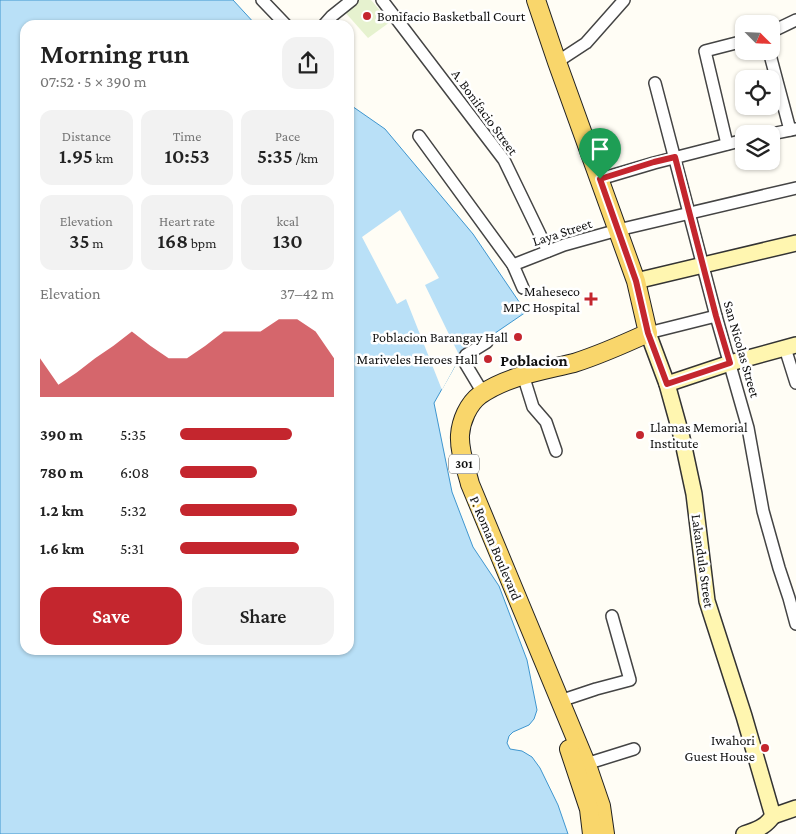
<!DOCTYPE html>
<meta charset="utf-8">
<style>
body{margin:0;font-family:"Crimson Pro",serif;background:#f2f2f2;color:#222;height:100vh;display:flex;flex-direction:column;font-size:19px;white-space:nowrap}
*{box-sizing:border-box;margin:0}
p{font-size:16px;color:#767676}
.icon{flex:none;width:28px;height:28px;fill:none;stroke:currentColor;stroke-width:2;stroke-linecap:round;stroke-linejoin:round}
.map{position:relative;flex:1;overflow:hidden}
.panel{position:absolute;left:20px;top:20px;width:334px;height:635px;display:flex;flex-direction:column;background:#fff;border-radius:15px;box-shadow:0 1px 4px #0004}
.panel>*{flex:none}
.needle{width:32px;rotate:114deg}
.controls{position:absolute;left:735px;top:15px;display:grid;gap:10px}
.controls a{display:grid;place-items:center;width:45px;height:45px;border-radius:10px;background:#fff;box-shadow:0 1px 4px #0004;font-size:25px}
.pin{position:absolute;display:grid;place-items:center;width:42px;height:42px;color:#fff;margin:-51px -21px;border-radius:50% 50% 50% 0;rotate:-45deg;box-shadow:0 0 5px #0007}
.pin .icon{rotate:45deg}
.round{display:grid;place-items:center;flex:none;width:52px;height:52px;border-radius:15px;background:#f2f2f2}
.overview{display:flex;align-items:center;justify-content:space-between;height:85px;padding:0 20px}
h1{font-size:28px;font-weight:600;line-height:38px}
.figures{display:grid;grid-template-columns:repeat(3,1fr);gap:8px;height:85px;padding:5px 20px}
.figures div{display:grid;align-content:center;border-radius:12px;background:#f2f2f2;text-align:center}
.figures b{font-size:21px;font-weight:600}
.figures small{font-size:14px;font-weight:400}
.figures p{font-size:14px}
.chart{height:140px;padding:10px 20px}
.chart p{display:flex;justify-content:space-between}
.chart svg{width:100%;height:90px;margin-top:5px;fill:#c4262e;opacity:.7}
.cta{display:flex;gap:10px;margin-top:auto;padding:10px 20px}
.cta a{flex:1;height:58px;border-radius:15px;background:#c4262e;color:#fff;font-size:20px;font-weight:600;line-height:58px;text-align:center}
.cta a+a{background:#f2f2f2;color:#222}
ul{padding:0 20px;list-style:none;font-size:16px}
li{display:grid;grid-template-columns:80px 60px 1fr;align-items:center;height:38px}
li i{height:12px;border-radius:6px;background:#c4262e}
.map>svg:first-child{display:block}
.pitch{fill:#e6f2cf}
.water{fill:#b9e0f7;stroke:#3f96cf}
.pier{fill:#fffdf5}
.lines{fill:none;stroke-linecap:round;stroke-linejoin:round}
.street-casing{stroke:#444;stroke-width:14}
.secondary-casing{stroke:#333;stroke-width:18}
.primary-casing{stroke:#222;stroke-width:20}
.street{stroke:#fff;stroke-width:11}
.secondary{stroke:#fff6b0;stroke-width:15}
.primary{stroke:#f9d66b;stroke-width:18}
.route-casing{stroke:#fff;stroke-width:10}
.route{stroke:#c4262e;stroke-width:6}
.poi-dot{fill:#c4262e;stroke:#fff;stroke-width:2}
.labels{text-anchor:middle;dominant-baseline:central;stroke-width:5;stroke-linejoin:round;paint-order:stroke}
.shield{fill:#fff;stroke:#585858;stroke-width:1}
.shield-label{font-size:12px;font-weight:bold;fill:#111}
.poi-label{font-size:14px;fill:#111;stroke:#fff;text-anchor:end}
.street-label{font-size:14px;fill:#111;stroke:#fff}
.quarter-label{font-size:16px;font-weight:bold;fill:#111;stroke:#fff}
</style>
<div class="map">
<svg width="796" height="834" viewBox="0 0 796 834">
<rect width="100%" height="100%" fill="#fffdf5"/>
<polygon class="pitch" points="358,0 371,0 390,22 368,38 344,11"/>
<polygon class="water" points="0,0 233,0 256,25 25,25 25,650 349,650 349,104 385,129 473,234 526,312 460,357 434,403 452,492 473,547 499,586 527,660 537,710 534,719 529,725 513,732 509,736 507,743 510,749 522,751 532,757 540,768 558,805 568,834 0,834"/>
<polygon class="pier" points="400,210 439,278 425,285 460,357 442,390 406,299 397,304 362,237"/>
<g class="lines">
<defs>
<g id="street">
<polyline points="262,0 286,25"/>
<polyline points="382,0 504,160 548,251"/>
<polyline points="324,25 332,16 352,0"/>
<polyline points="771,32 796,20"/>
<polyline points="769,51 790,130"/>
<polyline points="557,62 586,43 624,0"/>
<polyline points="655,83 716,316 748,428 763,511 779,568 789,598 796,624"/>
<polyline points="771,134 796,129"/>
<polyline points="419,136 513,265 523,288"/>
<polyline points="727,144 705,51 744,41"/>
<polyline points="600,179 654,163 744,140"/>
<polyline points="513,265 564,245 618,230 796,188"/>
<polyline points="648,333 716,316"/>
<polyline points="785,348 796,383"/>
<polyline points="523,375 533,407 546,422 556,451"/>
<polyline points="483,393 465,363 464,359 466,355 487,342"/>
<polyline points="560,701 596,689 630,680 612,616"/>
<polyline points="586,764 634,749"/>
</g>
<g id="secondary">
<polyline points="636,281 796,243"/>
<polyline points="648,333 667,384 682,438 694,494 707,601 744,716 773,816"/>
<polyline points="667,384 730,363 796,345"/>
<polyline points="773,816 796,808"/>
<path d="M744,834C757,830 765,827 773,816"/>
</g>
<g id="primary">
<path d="M536,0L557,62L636,281L648,333C624,344 599,355 574,363C542,371 507,376 480,395C468,404 461,421 460,435C459,452 466,468 470,484L588,768L601,806L605,834"/>
<polyline points="569,749 589,809 592,834"/>
</g>
</defs>
<use href="#street" class="street-casing"/>
<use href="#secondary" class="secondary-casing"/>
<use href="#primary" class="primary-casing"/>
<use href="#street" class="street"/>
<use href="#secondary" class="secondary"/>
<use href="#primary" class="primary"/>
</g>
<g class="lines">
<defs>
<polygon id="route" points="675,157 716,316 730,363 667,384 648,333 636,281 600,179 654,162"/>
</defs>
<use href="#route" class="route-casing"/>
<use href="#route" class="route"/>
</g>
<g class="poi-dot">
<circle cx="367" cy="16" r="5"/>
<path d="M588.5 291.5h5v5h5v5h-5v5h-5v-5h-5v-5h5z"/>
<circle cx="518" cy="337" r="5"/>
<circle cx="488" cy="359" r="5"/>
<circle cx="640" cy="435" r="5"/>
<circle cx="765" cy="748" r="5"/>
</g>
<g class="labels">
<rect class="shield" x="449" y="454.5" width="30" height="19" rx="4"/>
<g class="shield-label">
<text x="464" y="464">301</text>
</g>
<g class="poi-label">
<text x="377" y="16" text-anchor="start">Bonifacio Basketball Court</text>
<text x="580" y="291">Maheseco<tspan x="580" dy="16">MPC Hospital</tspan></text>
<text x="508" y="337">Poblacion Barangay Hall</text>
<text x="478" y="359">Mariveles Heroes Hall</text>
<text x="650" y="427" text-anchor="start">Llamas Memorial<tspan x="650" dy="16">Institute</tspan></text>
<text x="755" y="740">Iwahori<tspan x="755" dy="16">Guest House</tspan></text>
</g>
<g class="street-label">
<text transform="translate(485 112) rotate(54)">A. Bonifacio Street</text>
<text transform="translate(562 232) rotate(-18)">Laya Street</text>
<text transform="translate(742 349) rotate(74)">San Nicolas Street</text>
<text transform="translate(496 548) rotate(67)">P. Roman Boulevard</text>
<text transform="translate(703 561) rotate(82)">Lakandula Street</text>
</g>
<g class="quarter-label">
<text x="534" y="360">Poblacion</text>
</g>
</g>
</svg>
<div class="controls">
<a><svg class="needle" viewBox="-14 -14 28 28"><path d="M0-13l5 13h-10z" fill="#e53935"/><path d="M0 13l5-13h-10z" fill="#767676"/></svg></a>
<a><svg class="icon" aria-label="locate" viewBox="0 0 24 24"><circle cx="12" cy="12" r="6"/><path d="M12 2v4M12 18v4M2 12h4M18 12h4"/></svg></a>
<a><svg class="icon" aria-label="layers" viewBox="0 0 24 24"><path d="M12 4l9 5-9 5-9-5zM3 14l9 5 9-5"/></svg></a>
</div>
<div class="pin" style="left:600px;top:179px;background:#1e9e55"><svg class="icon" aria-label="arrive" viewBox="0 0 24 24"><path d="M6 21V4h12l-3 4 3 4H6"/></svg></div>
<section class="panel">
<div class="overview"><div><h1>Morning run</h1><p>07:52 · 5 × 390 m</p></div><a class="round"><svg class="icon" aria-label="share" viewBox="0 0 24 24"><path d="M12 15V3M7 8l5-5 5 5M5 13v7h14v-7"/></svg></a></div>
<div class="figures">
<div><p>Distance</p><b>1.95<small> km</small></b></div>
<div><p>Time</p><b>10:53</b></div>
<div><p>Pace</p><b>5:35<small> /km</small></b></div>
</div>
<div class="figures">
<div><p>Elevation</p><b>35<small> m</small></b></div>
<div><p>Heart rate</p><b>168<small> bpm</small></b></div>
<div><p>kcal</p><b>130</b></div>
</div>
<div class="chart"><p><span>Elevation</span>37–42 m</p>
<svg viewBox="0 0 160 44" preserveAspectRatio="none"><path d="M0 44V25L10 38L20 32L30 25L40 19L50 12L60 19L70 25L80 25L90 19L100 12L110 12L120 12L130 6L140 6L150 12L160 25V44z"/></svg>
</div>
<ul>
<li><b>390 m</b>5:35<i style="width:73%"></i></li>
<li><b>780 m</b>6:08<i style="width:50%"></i></li>
<li><b>1.2 km</b>5:32<i style="width:76%"></i></li>
<li><b>1.6 km</b>5:31<i style="width:77%"></i></li>
</ul>
<div class="cta"><a>Save</a><a>Share</a></div>
</section>
</div>
